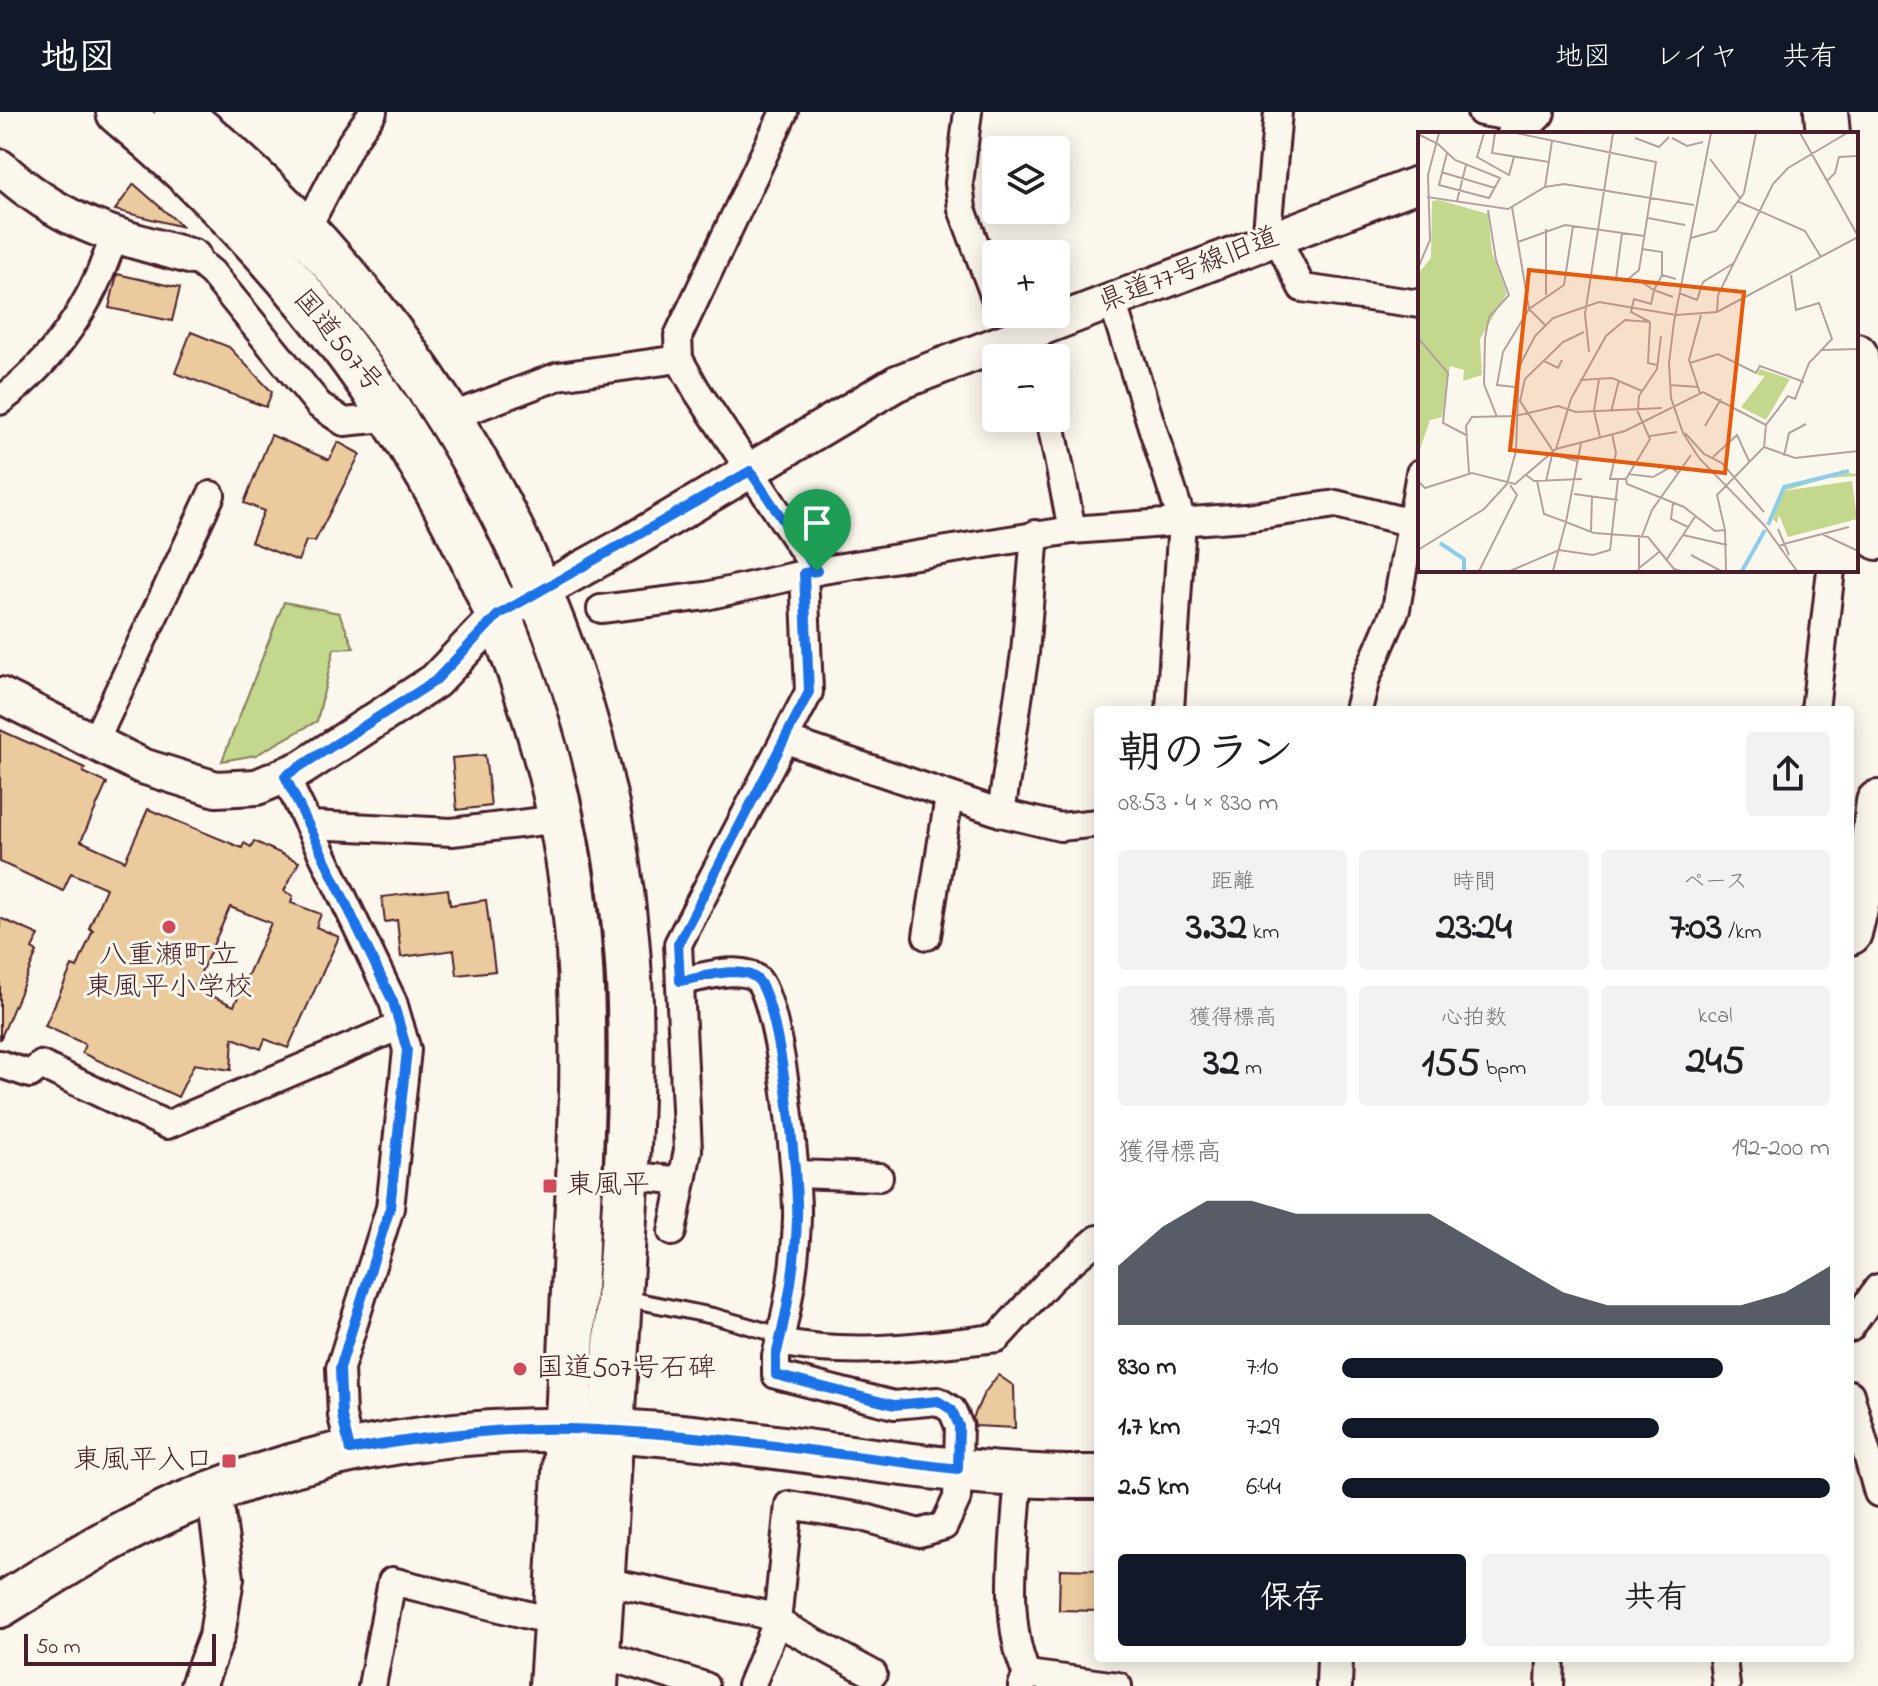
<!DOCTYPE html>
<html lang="ja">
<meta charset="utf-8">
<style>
body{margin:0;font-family:"Indie Flower","Klee One",sans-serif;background:#f2f2f2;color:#202124;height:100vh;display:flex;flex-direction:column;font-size:30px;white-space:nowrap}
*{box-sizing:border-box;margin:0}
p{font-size:26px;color:#757577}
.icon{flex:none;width:44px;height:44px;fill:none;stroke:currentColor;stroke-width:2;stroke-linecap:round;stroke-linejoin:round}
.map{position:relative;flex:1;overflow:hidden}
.drawer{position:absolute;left:1094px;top:594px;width:760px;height:956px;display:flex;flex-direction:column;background:#fff;border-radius:8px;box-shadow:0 4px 20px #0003}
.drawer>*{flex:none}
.tools{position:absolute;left:982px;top:24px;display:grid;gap:16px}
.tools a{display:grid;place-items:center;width:88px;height:88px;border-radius:8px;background:#fff;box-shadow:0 4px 20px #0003;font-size:40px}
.scale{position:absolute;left:24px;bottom:20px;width:192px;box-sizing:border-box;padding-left:8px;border:4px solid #4a1f2b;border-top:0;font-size:22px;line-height:28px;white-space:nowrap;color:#4a1f2b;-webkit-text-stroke:6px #fbf7ec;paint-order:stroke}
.pin{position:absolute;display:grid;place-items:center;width:68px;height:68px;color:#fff;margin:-82px -34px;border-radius:50% 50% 50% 0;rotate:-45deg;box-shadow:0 0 8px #0007}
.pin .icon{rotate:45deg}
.round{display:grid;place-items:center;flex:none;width:84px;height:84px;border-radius:8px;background:#f2f2f2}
.head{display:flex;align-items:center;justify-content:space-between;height:136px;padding:0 24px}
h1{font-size:44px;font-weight:700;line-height:60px}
.stats{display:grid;grid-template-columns:repeat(3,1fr);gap:12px;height:136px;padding:8px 24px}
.stats div{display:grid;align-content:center;border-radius:8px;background:#f2f2f2;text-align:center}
.stats b{font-size:40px;font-weight:700}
.stats small{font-size:22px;font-weight:400}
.stats p{font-size:22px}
.chart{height:224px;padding:16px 24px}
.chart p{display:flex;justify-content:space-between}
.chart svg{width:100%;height:144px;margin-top:8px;fill:#111827;opacity:.7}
.action{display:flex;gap:16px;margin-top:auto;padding:16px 24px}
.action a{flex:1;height:92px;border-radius:8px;background:#111827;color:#fff;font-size:32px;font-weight:700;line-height:92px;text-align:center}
.action a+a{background:#f2f2f2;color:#202124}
ul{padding:0 24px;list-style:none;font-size:26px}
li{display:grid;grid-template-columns:128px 96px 1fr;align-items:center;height:60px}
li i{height:20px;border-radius:10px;background:#111827}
header{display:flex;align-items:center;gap:48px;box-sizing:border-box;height:112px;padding:0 40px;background:#111827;color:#fff}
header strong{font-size:38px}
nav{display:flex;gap:44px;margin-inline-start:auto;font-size:28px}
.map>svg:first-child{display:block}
.green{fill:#c3d88d;stroke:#867c5c;stroke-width:2}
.building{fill:#ebcb9d;stroke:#4a1f2b;stroke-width:2;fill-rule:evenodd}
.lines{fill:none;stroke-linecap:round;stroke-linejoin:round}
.service-casing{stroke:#4a1f2b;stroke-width:20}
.minor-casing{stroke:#4a1f2b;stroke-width:32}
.tertiary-casing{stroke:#4a1f2b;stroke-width:40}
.primary-casing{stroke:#4a1f2b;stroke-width:48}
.trunk-casing{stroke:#4a1f2b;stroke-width:50}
.service{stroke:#fbf7ec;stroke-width:14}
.minor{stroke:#fbf7ec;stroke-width:26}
.tertiary{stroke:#fbf7ec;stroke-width:34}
.primary{stroke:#fbf7ec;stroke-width:42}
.trunk{stroke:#fbf7ec;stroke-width:44}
.route-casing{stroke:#fff;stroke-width:16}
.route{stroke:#1a73e8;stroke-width:10}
.poi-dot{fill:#d1495b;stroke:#fbf7ec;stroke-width:3}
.labels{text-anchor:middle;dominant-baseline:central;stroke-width:6;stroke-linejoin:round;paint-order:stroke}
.street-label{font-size:28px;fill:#4a1f2b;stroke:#fbf7ec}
.poi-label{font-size:28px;fill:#4a1f2b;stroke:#fbf7ec;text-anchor:start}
.inset-river{fill:none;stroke:#8aceec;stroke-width:4}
.inset-road{fill:none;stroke:#b4a19f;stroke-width:2}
.view{fill:#e8590c;fill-opacity:0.15;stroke:#e8590c;stroke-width:4}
.inset-edge{fill:none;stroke:#4a1f2b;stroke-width:4}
</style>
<header>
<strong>地図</strong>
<nav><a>地図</a><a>レイヤ</a><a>共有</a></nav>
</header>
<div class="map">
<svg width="1878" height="1574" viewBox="0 0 1878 1574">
<rect width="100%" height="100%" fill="#fbf7ec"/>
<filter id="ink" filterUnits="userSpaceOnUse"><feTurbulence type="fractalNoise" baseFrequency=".0125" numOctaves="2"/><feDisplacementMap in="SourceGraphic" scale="16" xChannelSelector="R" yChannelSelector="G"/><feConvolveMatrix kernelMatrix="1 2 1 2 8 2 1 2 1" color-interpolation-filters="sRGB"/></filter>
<g filter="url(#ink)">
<polygon class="green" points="284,490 339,501 354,536 334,537 317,609 256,643 222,649"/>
<g class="building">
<polygon points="134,72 183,115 115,98"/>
<polygon points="117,162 180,176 172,209 109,196"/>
<polygon points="191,220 229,235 272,280 266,295 175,261"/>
<polygon points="271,323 329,348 338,330 360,342 315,429 306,429 298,449 251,430 264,399 244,391"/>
<path d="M0,618L85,656L83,660L107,671L81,729L125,749L148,697L242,736L244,731L251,735L254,729L299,750L284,779L293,784L291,791L321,802L316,815L339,825L288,936L265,927L261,937L233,926L231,958L194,952L178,985L82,941L85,932L45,914L72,854L77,856L93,818L89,816L106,776L71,761L63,779L0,750ZM230,795L271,811L234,894L194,876Z"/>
<polygon points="485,643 491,694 457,698 452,646"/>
<polygon points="448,777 450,793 486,788 495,859 457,863 454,838 401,845 397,808 385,810 382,785"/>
<polygon points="0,806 39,823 32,837 37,840 0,928"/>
<polygon points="998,1263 1014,1274 1015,1316 975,1314 973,1306 983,1283"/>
<polygon points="1060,1457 1098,1458 1098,1499 1059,1498"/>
</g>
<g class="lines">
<defs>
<polyline id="service" points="624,1186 713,1204 780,1223"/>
<g id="minor">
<polyline points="784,0 678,224 679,247 697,279 817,459"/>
<polyline points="968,0 959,71 962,97 996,188"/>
<polyline points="1481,0 1505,4"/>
<polyline points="306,118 351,31 373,0"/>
<polyline points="1277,126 1302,176 1420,192"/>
<polyline points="1266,130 1278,0"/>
<polyline points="193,145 212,161 319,293 344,310 395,305"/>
<polyline points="1112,189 1182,409 1170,598"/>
<path d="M0,289C55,247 94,190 114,123"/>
<polyline points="448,306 559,264 679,247"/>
<polyline points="1050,306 1072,418"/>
<polyline points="601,497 706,484 817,459 1072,418 1245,405 1336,392 1420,413"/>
<polyline points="1358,598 1366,566 1396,497 1420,361"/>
<polyline points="1815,598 1831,458"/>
<polyline points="786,628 1001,701 1060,715 1098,711"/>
<polyline points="94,631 211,383"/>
<polyline points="285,664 393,890 407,938 390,1096 340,1256 342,1304 350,1338"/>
<polyline points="1001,701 1025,541 1035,422"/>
<polyline points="311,713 452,720 560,707"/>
<polyline points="927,824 949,685"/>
<polyline points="0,952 30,962 41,953 167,1013 400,914"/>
<polyline points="796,1062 879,1065"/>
<polyline points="627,1063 682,1069"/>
<polyline points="672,1120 688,1038 678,832 809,580 804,461"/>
<polyline points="1850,1216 1878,1176"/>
<path d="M779,1230C852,1245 924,1234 997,1226L1052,1166L1098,1127"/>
<polyline points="1850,1282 1878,1381"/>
<path d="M1019,1361C1016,1420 1001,1508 1027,1562"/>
<path d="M603,1469L762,1502L777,1510L789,1393L862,1405L919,1421L944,1414L957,1386L959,1314L952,1298L938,1289L894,1293L776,1263V1244C787,1201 796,1150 797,1105C798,1069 780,887 757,867C741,852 701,866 680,869"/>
<polyline points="597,1541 705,1574"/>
<polyline points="1723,1546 1726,1574"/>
<polyline points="372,1574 392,1469 556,1510"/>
<polyline points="751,1574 777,1510 873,1562"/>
<polyline points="1022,1574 1027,1562 1118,1574"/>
<polyline points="1550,1574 1551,1546"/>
</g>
<g id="tertiary">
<polyline points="1515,22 1537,0"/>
<path d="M0,55C64,113 112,123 193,145"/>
<polyline points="0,583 142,654 216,677 257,675 302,656 435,569 498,503 625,433 897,271 1420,71"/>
<polyline points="198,1574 217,1523 226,1466 214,1379"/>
<polyline points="1334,1574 1335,1546"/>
</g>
<g id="primary">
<polyline points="1826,0 1828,22"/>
<polyline points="1856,243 1878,426"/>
<polyline points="1850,821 1873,729 1878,690"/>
<path d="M0,1494C48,1464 95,1434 146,1409C305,1331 484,1307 659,1322C805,1334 951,1367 1098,1365"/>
</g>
<g id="trunk">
<path d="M119,0C364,204 546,492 577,815C587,921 581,1028 576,1134C570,1281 562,1428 552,1574"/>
<path d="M177,0C428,202 597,503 626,825C636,933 628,1045 621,1153C613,1293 603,1434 595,1574"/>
</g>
</defs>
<use href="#service" class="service-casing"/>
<use href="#minor" class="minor-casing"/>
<use href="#tertiary" class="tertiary-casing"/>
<use href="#primary" class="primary-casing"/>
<use href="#trunk" class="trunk-casing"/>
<use href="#service" class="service"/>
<use href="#minor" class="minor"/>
<use href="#tertiary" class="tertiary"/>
<use href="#primary" class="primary"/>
<use href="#trunk" class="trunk"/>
</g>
</g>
<g class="lines" filter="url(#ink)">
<defs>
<path id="route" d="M750,359L817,459L804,461L809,580L678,832L680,869C701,866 741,852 757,867C780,887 799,1069 797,1105C796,1150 787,1201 776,1244V1263L894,1293L938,1289L952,1298L959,1314L958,1357C829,1342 699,1320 569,1317C497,1315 421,1325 350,1338L342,1304L340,1256L390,1096L407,938L393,890L285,664L435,569L498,503Z"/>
</defs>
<use href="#route" class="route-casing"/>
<use href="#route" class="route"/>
</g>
<g class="poi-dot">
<circle cx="169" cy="815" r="8"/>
<rect x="542" y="1066" width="16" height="16" rx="4"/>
<circle cx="520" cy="1257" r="8"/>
<rect x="221" y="1341" width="16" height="16" rx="4"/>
</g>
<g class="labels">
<g class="street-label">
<text transform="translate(1189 159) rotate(-21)">県道77号線旧道</text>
<text transform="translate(337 230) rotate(51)">国道507号</text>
</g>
<g class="poi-label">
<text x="169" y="844" text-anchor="middle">八重瀬町立<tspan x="169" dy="32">東風平小学校</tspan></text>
<text x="566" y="1074">東風平</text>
<text x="536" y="1257">国道507号石碑</text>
<text x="213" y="1349" text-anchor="end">東風平入口</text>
</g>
</g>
<g transform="translate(1418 20)">
<rect width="440" height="440" fill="#fbf7ec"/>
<path d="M21,68L70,82L74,120L89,161L62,207L64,243L45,249L46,238L32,234L24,285L12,288L0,323V142L13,126L14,69ZM342,237L372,247L348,288L323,275L347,244L339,243ZM428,341L440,342V344L410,346L365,359L434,349L439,387L370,405L361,383L359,391L355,387L365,357Z" fill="#c3d88d"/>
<path class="inset-river" d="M350,393L366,355L431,339M22,411L46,427V439M324,439L347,398"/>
<path class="inset-road" d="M66,1L59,25L91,43L96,25M77,1L74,21L131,30M98,1L238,30L221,138L208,149L198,147L204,101M293,1L256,190L251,231L253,266L265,301L281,326L346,393L379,439M382,1L440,104M0,2L20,12L37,28L82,46L71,66L21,53L29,21M217,6L241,15L251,5M254,6L269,14L285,10M292,27L322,66M23,40L77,56M409,49L417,41L421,25L440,24M127,55L134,9M9,65L90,77L127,55L146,52L276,73M39,69L48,33M319,69L387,99L403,125M94,75L111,177L127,193M70,78L78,128L91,163L71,185L67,206L66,252L79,285M230,86L267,93M128,97V163M273,106L298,99L326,61L338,1M100,110L147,93L226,104M224,117L244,120V143L258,147M0,136L12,108L10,43L21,1M225,151L236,158L244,143M261,161L279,168L285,150L316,131M299,180L300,163L355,52L370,36L429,1M232,190L213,180L216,167L233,172L236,158L255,165M232,190L230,231L239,233M0,206L30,241L25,291L50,304M404,218L440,217M171,220L167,182L195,1M126,229L140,236L144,228M272,231L300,222L338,241L342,234L386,250M181,247L176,279L182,305M162,248L194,246L224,259M252,253L280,255M97,255L79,253L85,220L111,177L146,153L155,94M282,261L271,228L283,183M220,278L221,264L239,237L243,204M193,280L201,248M287,294L303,267M267,301L286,322L304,331L346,380M194,302L198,321L192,347H208L209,352L266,375L297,399L307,398M232,304L259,300M346,315L377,326L440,319M138,317L153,267L188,204L207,188L232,190M134,322L159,329M366,324L371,301L388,292M295,325L319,303L331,329M51,341L48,294L54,285L97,284L140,274L158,280L244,276M210,342L235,345L253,335L260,341M108,343L116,349L164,347M208,347L232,307L219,278M0,349L7,356L54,341L97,352L138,317L207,299L285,260L348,293M119,349L126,382L148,390L163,311M128,349L135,319L102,269L107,247L145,210L166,200M156,362L200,368M255,371L253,387L270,395M278,383L265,403L309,413M360,397L371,423M173,399L174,365M404,402L440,419M224,404L234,378L273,323M362,413L431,395M0,418L66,377L89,352L98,319L101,235L117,204L135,186L181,170L258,183L299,180L440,105M273,423L303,439M249,427L265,403M220,437L241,420M61,439L99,363L92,353M92,439L141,418L175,423L192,418L200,347M135,439L148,390L176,401L230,405L256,437L263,439M221,439V403M308,439L307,398L299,363L346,315L348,293L370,264L377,267L391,231L414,207L401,171L378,178L373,143"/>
<path class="view" d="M111,138L326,160L307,341L92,318Z"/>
<rect width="440" height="440" class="inset-edge"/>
</g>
</svg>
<div class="tools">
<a><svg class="icon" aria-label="layers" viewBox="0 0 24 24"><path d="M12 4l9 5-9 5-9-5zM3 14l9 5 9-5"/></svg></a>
<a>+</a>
<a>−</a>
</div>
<div class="scale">50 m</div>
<div class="pin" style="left:817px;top:459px;background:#1e9e55"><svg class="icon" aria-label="arrive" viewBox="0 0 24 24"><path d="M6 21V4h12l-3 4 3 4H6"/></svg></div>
<section class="drawer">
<div class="head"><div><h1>朝のラン</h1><p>08:53 · 4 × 830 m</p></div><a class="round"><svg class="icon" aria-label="share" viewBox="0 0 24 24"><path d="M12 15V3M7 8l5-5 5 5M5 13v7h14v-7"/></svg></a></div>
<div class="stats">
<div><p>距離</p><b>3.32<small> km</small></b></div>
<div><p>時間</p><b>23:24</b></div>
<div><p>ペース</p><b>7:03<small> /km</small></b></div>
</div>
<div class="stats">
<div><p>獲得標高</p><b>32<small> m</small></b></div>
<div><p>心拍数</p><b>155<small> bpm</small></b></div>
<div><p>kcal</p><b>245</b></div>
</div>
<div class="chart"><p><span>獲得標高</span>192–200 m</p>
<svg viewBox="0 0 160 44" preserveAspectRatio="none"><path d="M0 44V26L10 14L20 6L30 6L40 10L50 10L60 10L70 10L80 18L90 26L100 34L110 38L120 38L130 38L140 38L150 34L160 26V44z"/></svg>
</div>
<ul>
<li><b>830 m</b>7:10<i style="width:78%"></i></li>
<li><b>1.7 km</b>7:29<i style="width:65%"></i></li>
<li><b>2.5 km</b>6:44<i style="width:100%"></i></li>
</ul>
<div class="action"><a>保存</a><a>共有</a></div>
</section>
</div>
